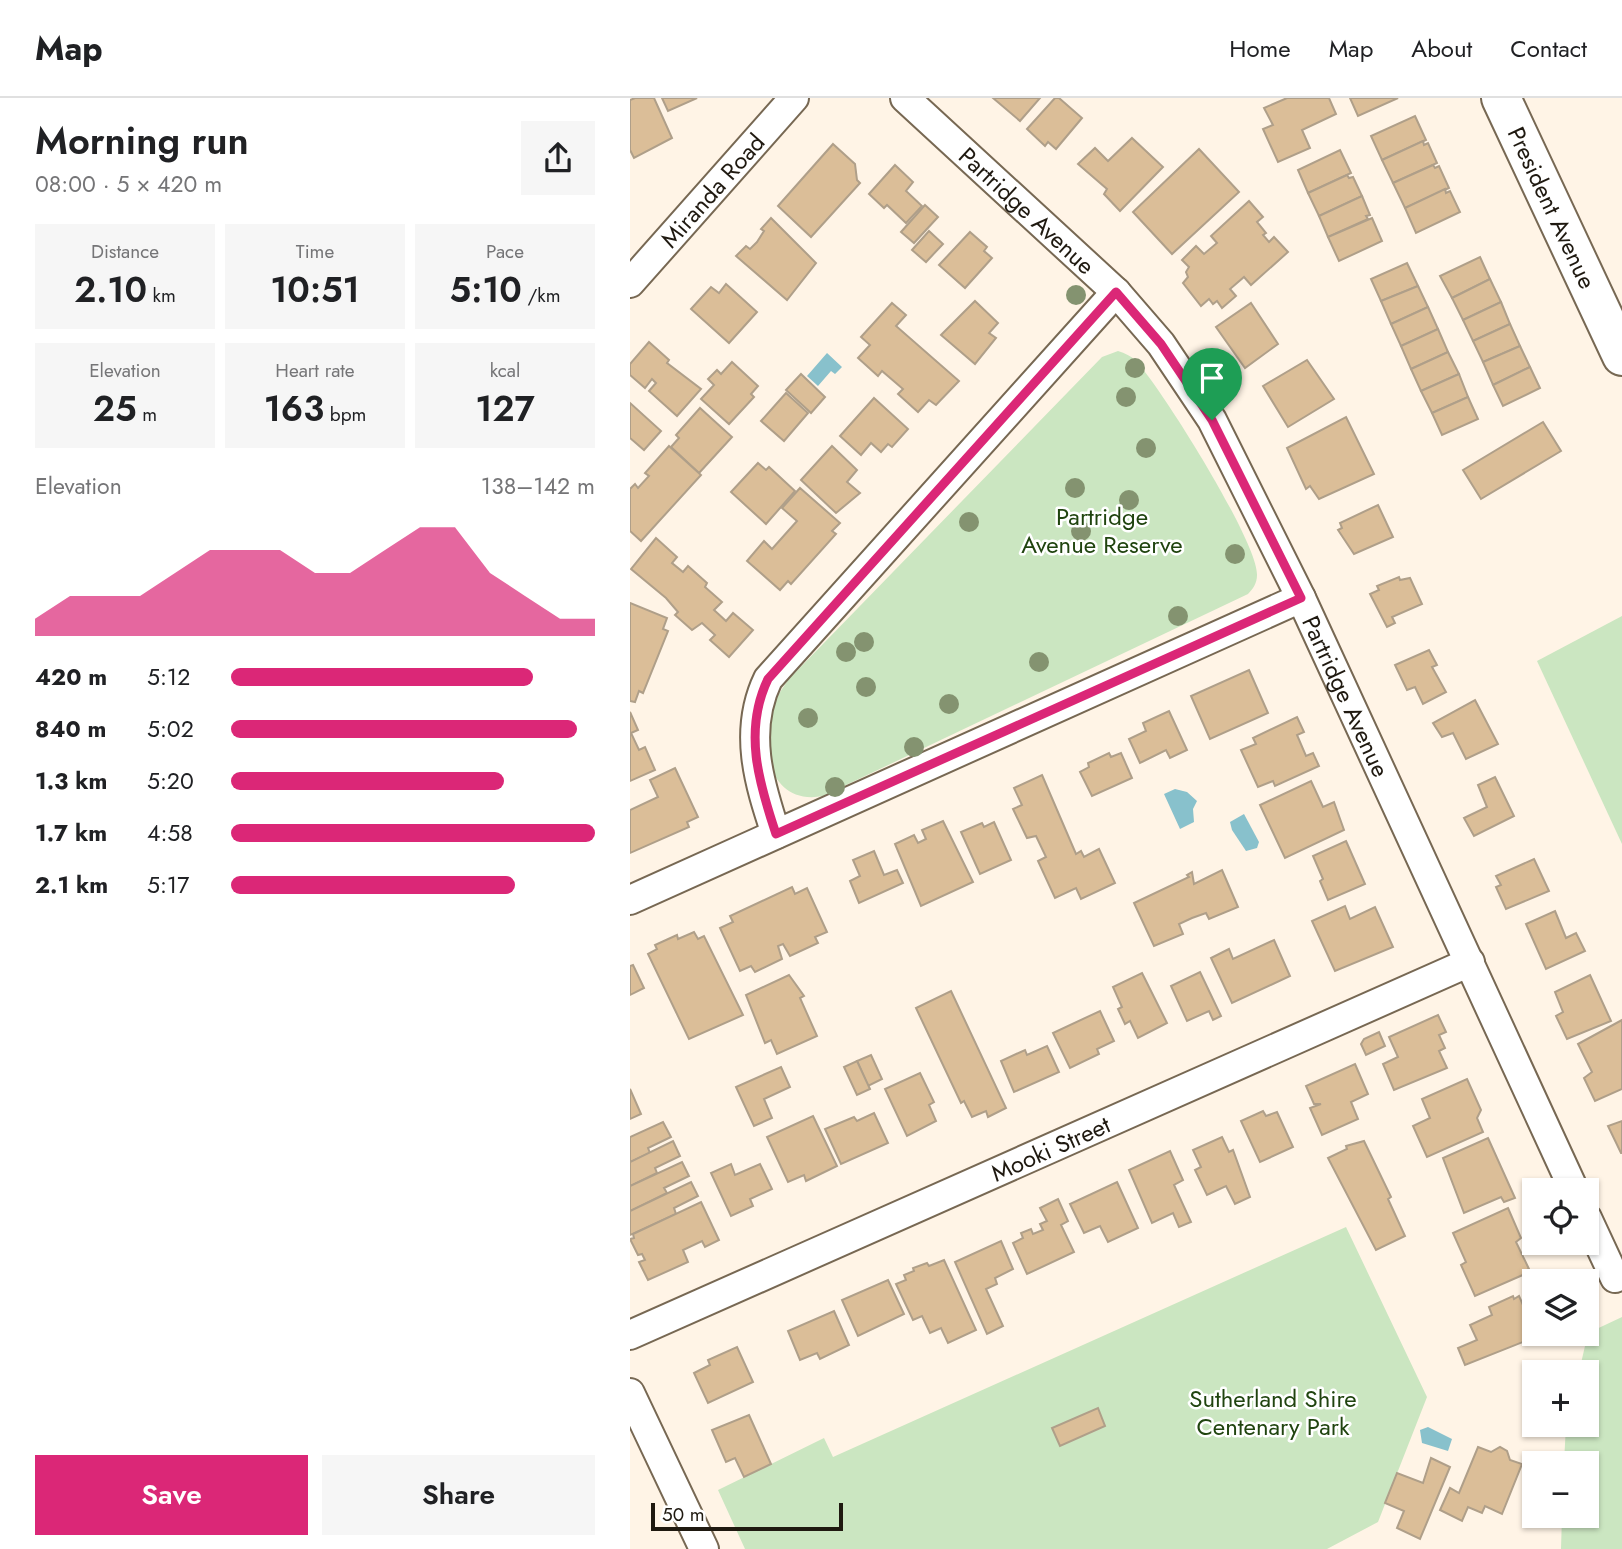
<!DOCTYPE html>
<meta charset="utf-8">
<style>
body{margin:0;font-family:Jost,sans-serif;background:#f6f6f6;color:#202124;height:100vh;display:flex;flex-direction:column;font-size:26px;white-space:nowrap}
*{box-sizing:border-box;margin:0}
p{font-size:23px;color:#757577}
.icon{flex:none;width:38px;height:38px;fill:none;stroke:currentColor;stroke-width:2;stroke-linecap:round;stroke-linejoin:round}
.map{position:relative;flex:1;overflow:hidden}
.sheet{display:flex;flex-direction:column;background:#fff;width:630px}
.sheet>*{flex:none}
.buttons{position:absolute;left:892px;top:1080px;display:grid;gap:14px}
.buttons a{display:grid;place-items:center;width:77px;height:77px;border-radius:0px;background:#fff;box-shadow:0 2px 5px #0004;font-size:35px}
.scale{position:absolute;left:21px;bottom:18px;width:192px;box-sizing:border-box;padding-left:7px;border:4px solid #1f1910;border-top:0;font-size:19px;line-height:24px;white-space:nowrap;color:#1f1910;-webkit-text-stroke:5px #fff;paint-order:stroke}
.pin{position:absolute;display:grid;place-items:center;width:60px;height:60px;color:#fff;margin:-72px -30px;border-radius:50% 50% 50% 0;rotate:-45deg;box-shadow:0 0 7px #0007}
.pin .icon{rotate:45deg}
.round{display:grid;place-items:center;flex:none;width:74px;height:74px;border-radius:0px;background:#f6f6f6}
.summary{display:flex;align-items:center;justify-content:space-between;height:119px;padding:0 35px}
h1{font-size:38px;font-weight:600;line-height:52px}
.figures{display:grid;grid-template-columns:repeat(3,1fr);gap:10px;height:119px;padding:7px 35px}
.figures div{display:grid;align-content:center;border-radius:0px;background:#f6f6f6;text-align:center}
.figures b{font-size:35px;font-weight:600}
.figures small{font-size:19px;font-weight:400}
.figures p{font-size:19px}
.chart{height:196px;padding:14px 35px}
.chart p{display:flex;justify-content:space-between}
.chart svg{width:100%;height:126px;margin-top:7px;fill:#db2777;opacity:.7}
.action{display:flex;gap:14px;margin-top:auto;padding:14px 35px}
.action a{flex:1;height:80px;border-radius:0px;background:#db2777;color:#fff;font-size:28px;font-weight:600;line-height:80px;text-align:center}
.action a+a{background:#f6f6f6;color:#202124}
ul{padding:0 35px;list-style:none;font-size:23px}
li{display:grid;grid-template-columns:112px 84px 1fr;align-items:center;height:52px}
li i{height:18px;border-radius:9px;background:#db2777}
header{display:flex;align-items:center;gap:42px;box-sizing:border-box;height:98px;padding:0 35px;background:#fff;border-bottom:2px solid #e0e0e0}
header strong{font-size:33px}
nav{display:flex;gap:38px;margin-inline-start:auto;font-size:24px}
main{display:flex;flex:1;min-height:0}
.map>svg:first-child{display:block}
.green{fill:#cbe6c1}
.water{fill:#88c1cc}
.building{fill:#dbbe98;stroke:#af9f89;stroke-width:2}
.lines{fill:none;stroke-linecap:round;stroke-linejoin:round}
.street-casing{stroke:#776853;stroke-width:32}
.secondary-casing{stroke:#776853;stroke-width:42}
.street{stroke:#fff;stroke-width:28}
.secondary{stroke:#fff;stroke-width:38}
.tree{fill:#849370}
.route-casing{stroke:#fff;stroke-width:14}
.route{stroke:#db2777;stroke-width:9}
.labels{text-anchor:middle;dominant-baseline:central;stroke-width:5;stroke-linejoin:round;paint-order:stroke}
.street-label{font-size:24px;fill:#1f1910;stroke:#fff}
.park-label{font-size:24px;fill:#20440f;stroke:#fff}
</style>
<header>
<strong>Map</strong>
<nav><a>Home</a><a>Map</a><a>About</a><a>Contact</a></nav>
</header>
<main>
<section class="sheet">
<div class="summary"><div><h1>Morning run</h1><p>08:00 · 5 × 420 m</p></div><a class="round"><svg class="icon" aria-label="share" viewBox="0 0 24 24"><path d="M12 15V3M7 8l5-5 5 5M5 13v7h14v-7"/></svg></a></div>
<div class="figures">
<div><p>Distance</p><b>2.10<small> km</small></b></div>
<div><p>Time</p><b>10:51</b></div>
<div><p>Pace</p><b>5:10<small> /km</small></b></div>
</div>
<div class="figures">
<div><p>Elevation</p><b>25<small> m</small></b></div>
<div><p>Heart rate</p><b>163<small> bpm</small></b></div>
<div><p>kcal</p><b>127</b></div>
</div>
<div class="chart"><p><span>Elevation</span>138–142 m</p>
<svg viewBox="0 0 160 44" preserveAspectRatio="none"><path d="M0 44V38L10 30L20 30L30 30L40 22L50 14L60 14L70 14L80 22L90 22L100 14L110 6L120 6L130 22L140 30L150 38L160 38V44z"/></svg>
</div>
<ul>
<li><b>420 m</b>5:12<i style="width:83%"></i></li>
<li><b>840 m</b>5:02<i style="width:95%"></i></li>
<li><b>1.3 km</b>5:20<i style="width:75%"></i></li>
<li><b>1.7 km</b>4:58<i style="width:100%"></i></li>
<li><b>2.1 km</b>5:17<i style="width:78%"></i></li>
</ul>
<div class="action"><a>Save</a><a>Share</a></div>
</section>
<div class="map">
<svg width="992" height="1451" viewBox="0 0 992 1451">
<rect width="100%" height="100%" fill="#fff4e6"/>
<g class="green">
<path d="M488,253C495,255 501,258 506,263C532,291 628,444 627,477C627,485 623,491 618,496L193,698C141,708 128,651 142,611C145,601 152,591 158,582L472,259Z"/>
<polygon points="992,518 992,746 907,563"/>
<polygon points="716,1129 797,1299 748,1424 697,1451 115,1451 88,1392 194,1340 203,1359"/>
<polygon points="992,1219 992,1451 931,1451 932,1418 957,1418 957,1365 934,1365 936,1327 957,1326 957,1274 949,1274 958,1235"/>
</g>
<g class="water">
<polygon points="197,255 212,269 205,276 201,273 188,288 177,278"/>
<polygon points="545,691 557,694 567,703 563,711 564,724 550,731 534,696"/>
<polygon points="614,716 629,744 627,750 616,753 602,732 600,724"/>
<polygon points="798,1329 822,1341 818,1353 792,1345 790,1332"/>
</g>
<g class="building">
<polygon points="5,0 24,0 42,40 4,60 0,52 0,2"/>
<polygon points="32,0 67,0 38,13"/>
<polygon points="363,0 410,0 390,23"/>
<polygon points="425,0 429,0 452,20 426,51 418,44 415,48 397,31"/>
<polygon points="657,0 699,0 706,16 672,32 680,50 648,64 633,31 643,27 634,10"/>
<polygon points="720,0 768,0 728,18"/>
<polygon points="785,18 796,42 752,62 741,38"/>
<polygon points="502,40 533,69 490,113 474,96 477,91 448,66 465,50 478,63"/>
<polygon points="793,43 794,47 798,45 807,65 763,85 752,62"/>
<polygon points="203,46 225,66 227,82 230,85 181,139 148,108"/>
<polygon points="569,51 609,94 542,156 503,114"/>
<polygon points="710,52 721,75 678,95 668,72"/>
<polygon points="265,67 283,84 276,93 292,108 276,125 257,107 254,110 239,96"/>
<polygon points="803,67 805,70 809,68 819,90 775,110 763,85"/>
<polygon points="717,77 719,80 723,79 732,98 689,118 678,95"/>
<polygon points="815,91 816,95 820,93 830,114 786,135 775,110"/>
<polygon points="732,98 740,117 736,118 738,121 698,139 689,118"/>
<polygon points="619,103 633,119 627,124 636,135 633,137 639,144 644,139 658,154 621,187 614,179 600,191 606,198 592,210 587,203 583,206 579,201 571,208 553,185 558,179 556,174 559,169 552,162 566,148 574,156 587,145 581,138"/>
<polygon points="295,107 308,119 284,145 271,134"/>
<polygon points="141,120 186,165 157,202 106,158 116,148 120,151 127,144 134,133 131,131"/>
<polygon points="742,120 752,143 709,163 698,139"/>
<polygon points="299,133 313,146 296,164 282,152"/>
<polygon points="340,134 357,149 354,153 362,160 335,190 309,167"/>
<polygon points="850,159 860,181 822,200 810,178"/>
<polygon points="777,165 788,188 751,203 741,181"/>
<polygon points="860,181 871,204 833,222 822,200"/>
<polygon points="96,186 127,214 99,245 61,211 81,189 89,195"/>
<polygon points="788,188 798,209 761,226 751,203"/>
<polygon points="345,203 368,225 359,235 366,240 345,266 311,237"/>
<polygon points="871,204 880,226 843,243 833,222"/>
<polygon points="262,205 276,217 266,228 329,283 306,307 299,302 288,314 268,296 273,291 252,273 248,278 228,260 240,247 231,239"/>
<polygon points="621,205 648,246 615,270 586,229"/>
<polygon points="798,209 808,231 771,248 761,226"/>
<polygon points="880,226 890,248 853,264 843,243"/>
<polygon points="808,231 818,254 781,271 771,248"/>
<polygon points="19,244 39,262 37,265 71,291 47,318 19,293 26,285 22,281 15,290 0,277 0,266"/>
<polygon points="890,248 900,269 863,287 853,264"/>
<polygon points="818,254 829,276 791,293 781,271"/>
<polygon points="677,262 704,301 658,329 633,288"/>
<polygon points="102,264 128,288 121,296 124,299 99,326 71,301 84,287 78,281 87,272 91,276"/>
<polygon points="900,269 910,290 873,308 863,287"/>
<polygon points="171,276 195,299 181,315 156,292"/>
<polygon points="829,276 838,299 802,315 791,293"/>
<polygon points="156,295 178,315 154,343 131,323"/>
<polygon points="838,299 848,321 812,337 802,315"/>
<polygon points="244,300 278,331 262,349 258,346 251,354 241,345 231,357 210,338"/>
<polygon points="0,305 31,333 14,352 0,340"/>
<polygon points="70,310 102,339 69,375 41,349 49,340 46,337"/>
<polygon points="716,319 744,376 689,401 680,388 676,391 657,350"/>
<polygon points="913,324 931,353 851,401 833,372"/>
<polygon points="39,348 71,377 11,443 0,433 0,391 5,386 8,390 19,378 15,375"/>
<polygon points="202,348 227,372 217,384 230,395 206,415 171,382"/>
<polygon points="128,365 136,372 139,369 165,393 136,426 101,394"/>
<polygon points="170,390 210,425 202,433 206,436 161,486 158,483 150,492 117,463 134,443 142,451 167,423 152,410"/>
<polygon points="748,407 763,439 724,456 708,432 712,430 710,425"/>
<polygon points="26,440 47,459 42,465 53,474 58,468 77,485 75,489 92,504 84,512 96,523 103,515 123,532 99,559 80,542 85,537 72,525 62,532 45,517 48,514 36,500 1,471"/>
<polygon points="769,479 770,482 780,480 792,506 762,519 765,525 757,529 740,496 749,492 747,488"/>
<polygon points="0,505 37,520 33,531 38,533 13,595 9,593 5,604 0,603"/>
<polygon points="799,552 807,567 802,569 816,594 793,606 785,589 777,592 765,567"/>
<polygon points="619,572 638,615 580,641 561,598"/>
<polygon points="845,602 868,646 836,661 823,635 812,639 803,625"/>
<polygon points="539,613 557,652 540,660 536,652 510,665 499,641 516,633 513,625"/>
<polygon points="0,614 8,632 1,635 9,652 15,649 25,672 0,683"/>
<polygon points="667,619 674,634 667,637 676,658 683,655 689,668 645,688 643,683 628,689 611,652 626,646 623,640"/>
<polygon points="479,655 481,659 491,655 502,680 462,698 450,674 459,669 458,665"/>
<polygon points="45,670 68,719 57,724 59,729 0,755 0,712 28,699 20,682"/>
<polygon points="412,677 446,756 451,753 454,759 469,751 485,785 451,801 446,790 425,800 408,763 416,759 406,738 397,740 383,711 392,707 384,690"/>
<polygon points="865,679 884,718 844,738 834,720 857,709 848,687"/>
<polygon points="681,683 693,709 704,704 714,732 655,760 630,707"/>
<polygon points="313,723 343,784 291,808 265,746 284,737 288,745 296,741 292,732"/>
<polygon points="364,724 381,762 350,776 331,734 352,725 354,729"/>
<polygon points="716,743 735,786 698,802 690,783 693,781 683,758"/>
<polygon points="244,753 254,777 267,772 273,785 229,805 220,783 230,778 223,762"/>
<polygon points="904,761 919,793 876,811 866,789 871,787 866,778"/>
<polygon points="592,772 608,809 579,821 576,815 562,820 549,826 553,836 524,848 504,805 559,779 557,777 562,774 564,786"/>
<polygon points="162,789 165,796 177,790 197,834 185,839 188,845 160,858 153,846 148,848 152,861 125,874 121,868 110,873 90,830 103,824 100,818"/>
<polygon points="715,808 720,821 745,809 763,849 705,873 682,823"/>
<polygon points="925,813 936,840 946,835 955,853 916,871 896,826"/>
<polygon points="64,834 68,841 74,838 113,917 59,941 18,856 27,851 25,847 47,837 48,841"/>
<polygon points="644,842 660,878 602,905 581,860 599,851 603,861"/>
<polygon points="3,867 14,890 0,897 0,868"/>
<polygon points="570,874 591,918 583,922 579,913 557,923 541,888"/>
<polygon points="512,875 537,925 508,940 500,923 495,926 488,911 492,909 483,889"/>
<polygon points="159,877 174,898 170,900 187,938 147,956 141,942 135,945 116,897"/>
<polygon points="960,877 981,923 937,941 926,918 933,914 925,894"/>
<polygon points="321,893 376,1010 358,1019 356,1013 342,1019 334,1003 331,1005 286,910"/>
<polygon points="470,913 484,943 467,951 469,956 440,970 423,935"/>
<polygon points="808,917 816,934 809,937 815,950 809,953 817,970 764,992 753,966 768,959 759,939"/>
<polygon points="992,922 992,991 965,1003 954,980 962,974 948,946"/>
<polygon points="749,934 755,948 736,957 731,946 734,941"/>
<polygon points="417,948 429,974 384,994 371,963 395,952 397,957"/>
<polygon points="241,957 252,981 238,988 227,963"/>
<polygon points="227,963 240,991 227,997 214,969"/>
<polygon points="725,966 738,996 721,1004 728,1021 692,1037 680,1010 691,1006 684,1006 676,988"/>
<polygon points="151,969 160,989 134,1001 142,1020 124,1028 106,989"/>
<polygon points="290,975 304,1004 299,1007 306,1023 277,1038 255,991"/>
<polygon points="837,981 851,1012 847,1020 853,1034 797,1059 783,1028 800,1020 792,1001"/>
<polygon points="0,991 11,1016 0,1021"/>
<polygon points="633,1013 636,1018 647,1014 663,1049 630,1064 611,1023"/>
<polygon points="244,1015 258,1045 211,1066 195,1031 224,1019 227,1023"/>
<polygon points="183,1018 207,1068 176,1083 174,1077 158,1084 137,1039"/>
<polygon points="992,1023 992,1055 991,1055 978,1028"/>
<polygon points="33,1024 41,1039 18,1050 20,1055 0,1064 0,1039"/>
<polygon points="592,1039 599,1054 603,1052 620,1099 605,1106 596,1088 577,1097 565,1072 571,1069 563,1052"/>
<polygon points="858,1040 885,1100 874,1104 871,1099 834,1115 813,1060"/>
<polygon points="43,1043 50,1058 25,1070 27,1075 0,1088 0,1064"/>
<polygon points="734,1043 761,1099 758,1101 775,1138 746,1152 698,1060 717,1051 716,1048"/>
<polygon points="540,1053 553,1082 544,1087 561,1124 549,1129 543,1115 522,1125 499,1072"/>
<polygon points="52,1064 59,1078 34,1090 37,1095 0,1113 0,1088"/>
<polygon points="101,1066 105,1077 130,1066 142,1091 120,1101 123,1108 101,1118 81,1075"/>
<polygon points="61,1084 68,1098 44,1110 46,1116 0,1137 0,1113"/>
<polygon points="487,1084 508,1130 478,1144 470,1128 454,1135 440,1106"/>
<polygon points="428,1101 438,1123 431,1127 444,1154 397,1176 383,1145 393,1140 391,1135 401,1131 403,1136 413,1132 410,1126 417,1123 410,1110"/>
<polygon points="71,1104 89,1142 75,1149 72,1143 53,1152 58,1164 18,1182 9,1164 15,1162 12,1156 8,1157 0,1141 4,1140 3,1136"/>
<polygon points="878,1110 891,1140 886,1144 899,1171 894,1173 895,1176 845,1198 831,1167 836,1164 823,1135"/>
<polygon points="371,1143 383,1171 365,1180 367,1186 356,1191 373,1228 357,1236 325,1164"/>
<polygon points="314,1162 346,1232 318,1245 311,1230 300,1235 292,1218 283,1222 266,1186 276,1182 274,1177 284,1173 283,1170 297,1165 299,1168"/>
<polygon points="258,1182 274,1216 228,1238 212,1202"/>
<polygon points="883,1198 884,1201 889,1198 898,1218 905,1215 903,1240 835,1267 828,1250 847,1242 840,1227 862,1217 859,1209"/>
<polygon points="204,1213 219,1247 190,1261 187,1255 170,1262 158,1233"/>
<polygon points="107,1249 123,1284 78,1305 64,1275 80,1267 78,1262"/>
<polygon points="468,1310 475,1328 430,1348 422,1330"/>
<polygon points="119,1317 141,1366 114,1379 105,1360 96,1364 82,1332"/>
<polygon points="848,1349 861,1354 870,1349 877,1353 880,1362 892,1366 872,1416 855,1408 852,1415 838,1409 832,1423 810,1412 820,1390 829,1395"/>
<polygon points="801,1360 820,1369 790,1441 767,1430 774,1413 755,1405 767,1375 793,1385"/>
</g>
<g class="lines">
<defs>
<g id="street">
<path id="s1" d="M275,0L486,194L531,246L582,322L671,500L944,1092"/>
<path id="s2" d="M0,185L164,0"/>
<path d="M146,736C129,685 113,633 138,581L486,194"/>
<polyline points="0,802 671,500"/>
<polyline points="957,1120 985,1180"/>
<path id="s3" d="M0,1237L840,864"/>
<polyline points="0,1295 74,1451"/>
</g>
<g id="secondary">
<path id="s4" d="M871,0L992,258"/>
</g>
</defs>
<use href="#street" class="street-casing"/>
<use href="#secondary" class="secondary-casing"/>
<use href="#street" class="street"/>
<use href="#secondary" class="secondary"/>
</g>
<g class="tree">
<circle cx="446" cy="197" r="10"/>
<circle cx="505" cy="270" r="10"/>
<circle cx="496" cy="299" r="10"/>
<circle cx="516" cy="350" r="10"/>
<circle cx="445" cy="390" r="10"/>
<circle cx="499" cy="402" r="10"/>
<circle cx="339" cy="424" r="10"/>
<circle cx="451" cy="433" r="10"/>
<circle cx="605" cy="456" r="10"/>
<circle cx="548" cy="518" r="10"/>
<circle cx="234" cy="544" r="10"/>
<circle cx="216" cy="554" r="10"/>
<circle cx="409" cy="564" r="10"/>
<circle cx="236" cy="589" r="10"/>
<circle cx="319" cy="606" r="10"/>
<circle cx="178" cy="620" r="10"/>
<circle cx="284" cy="649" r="10"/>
<circle cx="205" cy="689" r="10"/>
</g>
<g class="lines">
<defs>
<path id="route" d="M486,194L531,246L582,322L671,500L146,736C129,685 113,633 138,581Z"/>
</defs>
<use href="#route" class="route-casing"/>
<use href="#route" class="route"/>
</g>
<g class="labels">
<g class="street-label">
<text stroke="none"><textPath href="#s2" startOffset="124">Miranda Road</textPath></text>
<text stroke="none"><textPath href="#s4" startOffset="121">President Avenue</textPath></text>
<text stroke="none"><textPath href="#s1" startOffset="166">Partridge Avenue</textPath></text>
<text stroke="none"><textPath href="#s1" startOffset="754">Partridge Avenue</textPath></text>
<text stroke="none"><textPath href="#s3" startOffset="460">Mooki Street</textPath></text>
</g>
<g class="park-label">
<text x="472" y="418">Partridge<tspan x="472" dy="28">Avenue Reserve</tspan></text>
<text x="643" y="1300">Sutherland Shire<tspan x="643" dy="28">Centenary Park</tspan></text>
</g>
</g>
</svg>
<div class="buttons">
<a><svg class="icon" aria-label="locate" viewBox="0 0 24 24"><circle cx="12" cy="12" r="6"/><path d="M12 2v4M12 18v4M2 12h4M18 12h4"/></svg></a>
<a><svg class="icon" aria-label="layers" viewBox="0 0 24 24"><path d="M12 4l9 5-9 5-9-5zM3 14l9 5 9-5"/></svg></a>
<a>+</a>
<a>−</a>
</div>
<div class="scale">50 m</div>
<div class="pin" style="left:582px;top:322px;background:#1e9e55"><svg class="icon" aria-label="arrive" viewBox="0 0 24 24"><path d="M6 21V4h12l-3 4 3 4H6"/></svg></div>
</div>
</main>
